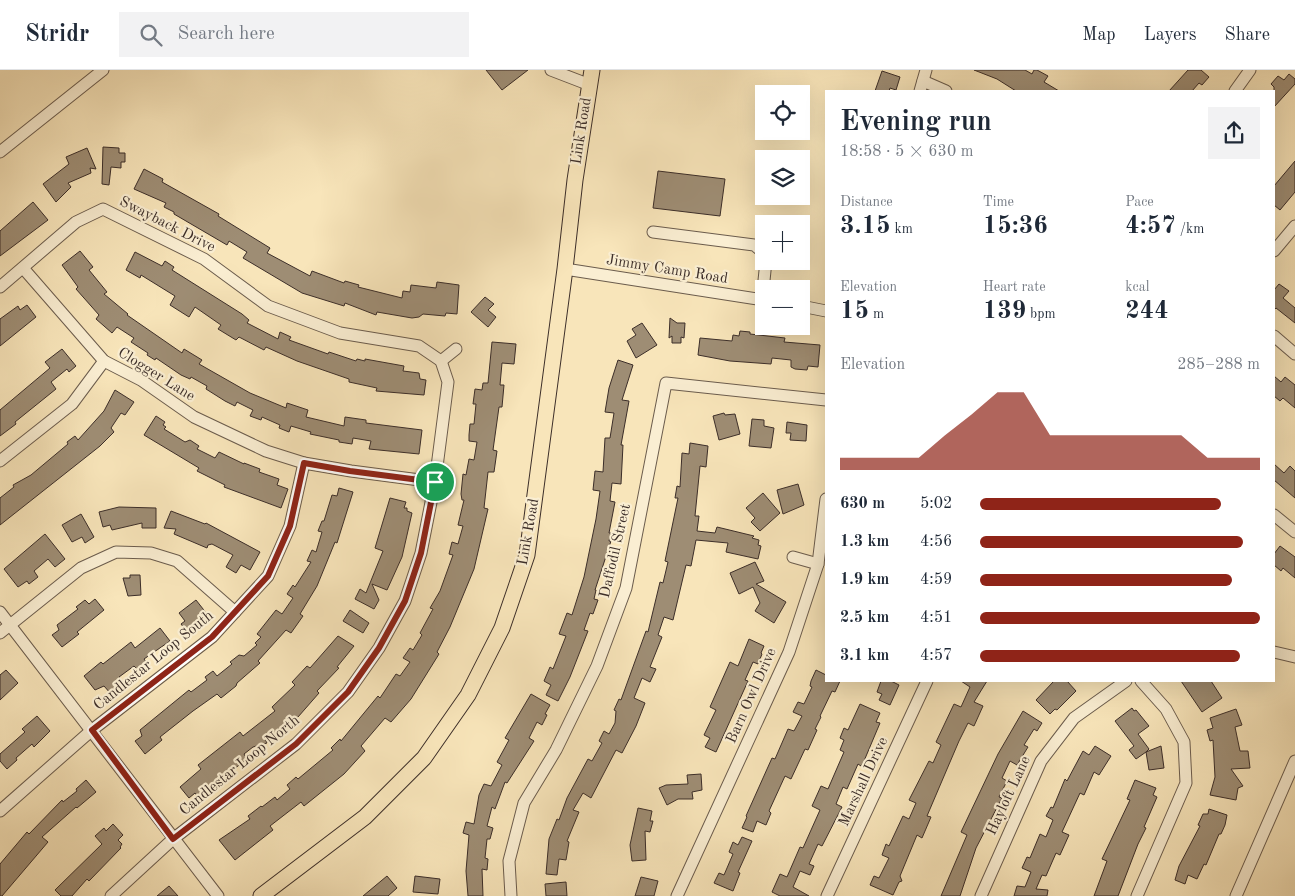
<!DOCTYPE html>
<meta charset="utf-8">
<style>
body{margin:0;font-family:"Old Standard TT",serif;background:#f2f2f3;color:#1f2937;height:100vh;display:flex;flex-direction:column;font-size:19px;white-space:nowrap}
*{box-sizing:border-box;margin:0}
p{font-size:16px;color:#747a83}
.icon{flex:none;width:28px;height:28px;fill:none;stroke:currentColor;stroke-width:2;stroke-linecap:round;stroke-linejoin:round}
.map{position:relative;flex:1;overflow:hidden}
.details{position:absolute;left:825px;top:20px;width:450px;height:592px;display:flex;flex-direction:column;background:#fff;border-radius:0px;box-shadow:0 5px 20px #0002}
.details>*{flex:none}
.buttons{position:absolute;left:755px;top:15px;display:grid;gap:10px}
.buttons a{display:grid;place-items:center;width:55px;height:55px;border-radius:0px;background:#fff;box-shadow:0 5px 20px #0002;font-size:25px}
.pin{position:absolute;display:grid;place-items:center;width:42px;height:42px;color:#fff;margin:-21px;border:2px solid #fff;border-radius:50%;box-shadow:0 1px 5px #0007}
.round{display:grid;place-items:center;flex:none;width:52px;height:52px;border-radius:0px;background:#f2f2f3}
.headline{display:flex;align-items:center;justify-content:space-between;height:85px;padding:0 15px}
h1{font-size:28px;font-weight:800;line-height:38px}
.stats{display:grid;grid-template-columns:repeat(3,1fr);gap:8px;height:85px;padding:5px 15px}
.stats div{display:grid;align-content:center}
.stats b{font-size:25px;font-weight:800}
.stats small{font-size:14px;font-weight:400}
.stats p{font-size:14px}
.chart{height:140px;padding:10px 15px}
.chart p{display:flex;justify-content:space-between}
.chart svg{width:100%;height:90px;margin-top:5px;fill:#8f2418;opacity:.7}
ul{padding:0 15px;list-style:none;font-size:16px}
li{display:grid;grid-template-columns:80px 60px 1fr;align-items:center;height:38px}
li i{height:12px;border-radius:6px;background:#8f2418}
header{display:flex;align-items:center;gap:30px;box-sizing:border-box;height:70px;padding:0 25px;background:#fff;border-bottom:1px solid #e0e1e3}
header strong{font-size:24px}
nav{display:flex;gap:28px;margin-inline-start:auto;font-size:18px}
.search{width:350px;height:45px;background:#f2f2f3;display:flex;align-items:center;gap:12px;box-sizing:border-box;padding:0 18px;border-radius:0px;color:#747a83;font-size:19px}
.map>svg:first-child{display:block}
.building{fill:#9e8d74;stroke:#3c2e29}
.lines{fill:none;stroke-linecap:round;stroke-linejoin:round}
.minor-casing{stroke:#6b5c4d;stroke-width:13}
.major-casing{stroke:#3c2e29;stroke-width:17}
.minor{stroke:#faeed2;stroke-width:11}
.major{stroke:#f8e5ba;stroke-width:15}
.route-casing{stroke:#fff;stroke-width:10}
.route{stroke:#8f2418;stroke-width:6}
.labels{text-anchor:middle;dominant-baseline:central;stroke-width:4.5;stroke-linejoin:round;paint-order:stroke}
.street-label{font-size:15px;fill:#3c2e29;stroke:#faeed2}
</style>
<header>
<strong>Stridr</strong>
<div class="search"><svg class="icon" aria-label="search" viewBox="0 0 24 24"><circle cx="10" cy="10" r="6"/><path d="M15 15l6 6"/></svg>Search here</div>
<nav><a>Map</a><a>Layers</a><a>Share</a></nav>
</header>
<div class="map">
<svg width="1295" height="826" viewBox="0 0 1295 826">
<rect width="100%" height="100%" fill="#f8e5ba"/>
<filter id="stains"><feTurbulence type="fractalNoise" baseFrequency=".004" numOctaves="4"/><feColorMatrix values="0 0 0 0 .2 0 0 0 0 .09 0 0 0 0 .02 0 0 0 .5 -.17"/></filter>
<radialGradient id="worn" r=".72"><stop offset=".6" stop-color="#630" stop-opacity="0"/><stop offset="1" stop-color="#630" stop-opacity=".3"/></radialGradient>
<g class="building">
<polygon points="486,0 528,0 502,20"/>
<polygon points="974,0 1025,0 1032,4 1034,0 1037,0 1048,6 1044,12 1059,21 1016,21 997,9"/>
<polygon points="1188,0 1201,0 1209,7 1202,15 1199,13 1192,21 1169,21"/>
<polygon points="882,1 900,7 896,20 890,18 889,21 875,21"/>
<polygon points="1289,4 1295,9 1295,14 1274,37 1274,17 1271,14 1278,6 1284,10"/>
<polygon points="103,77 119,78 119,83 125,83 125,92 121,92 121,98 111,97 109,115 102,114"/>
<polygon points="87,78 96,99 90,98 91,103 68,113 71,117 56,132 43,114 69,94 66,87"/>
<polygon points="1295,91 1295,122 1280,140 1274,135 1274,116"/>
<polygon points="144,99 163,109 162,112 219,144 218,146 270,178 267,183 310,206 312,201 344,213 345,211 359,215 358,217 402,228 403,221 410,222 411,215 436,218 437,212 459,215 457,244 446,243 445,246 423,244 419,247 412,248 377,242 376,245 345,233 344,236 302,223 243,188 247,182 229,171 227,175 174,144 174,142 164,137 166,133 134,119"/>
<polygon points="658,101 725,109 720,146 653,138"/>
<polygon points="33,132 48,150 0,186 0,161"/>
<polygon points="80,181 93,197 89,200 107,222 104,224 128,244 127,245 182,283 184,279 202,290 199,294 250,323 286,338 287,333 308,340 306,347 344,356 345,347 366,350 366,353 422,360 419,384 369,379 371,371 353,368 352,374 339,372 339,370 310,364 311,362 291,356 289,362 279,358 280,355 262,347 261,350 250,346 253,340 237,332 235,336 225,331 206,319 207,316 191,307 190,309 181,305 156,288 155,290 147,285 148,283 131,272 134,268 117,257 112,263 96,249 99,245 76,219 78,217 62,195"/>
<polygon points="135,182 162,196 165,191 174,197 172,200 242,244 249,250 247,253 278,269 280,262 291,267 289,270 328,284 329,282 356,291 357,289 365,291 365,289 404,296 403,301 419,303 420,309 426,310 424,325 376,321 377,318 349,312 349,309 297,291 266,277 264,280 239,267 236,270 218,259 221,255 195,237 189,247 170,235 175,226 141,205 140,208 126,200"/>
<polygon points="1279,214 1289,221 1283,228 1295,238 1295,253 1276,238 1274,240 1274,220"/>
<polygon points="485,227 494,234 488,240 496,247 488,257 471,242"/>
<polygon points="27,235 36,247 0,276 0,249 18,236 20,240"/>
<polygon points="670,248 677,253 685,253 684,268 681,267 681,273 672,273 672,266 669,268"/>
<polygon points="642,253 657,275 636,288 627,271 636,265 632,259"/>
<polygon points="740,261 750,262 750,264 785,268 784,272 820,275 818,297 808,296 807,300 795,299 791,297 791,290 772,288 771,294 730,291 698,285 700,268 732,271 733,265 739,266"/>
<polygon points="492,272 516,274 514,294 502,293 500,315 504,315 502,337 499,337 493,380 497,381 494,402 488,402 484,438 488,439 474,499 450,557 437,582 439,584 411,629 391,652 385,648 361,676 365,681 344,704 304,736 301,732 270,756 273,760 235,790 219,770 250,749 248,746 261,736 262,737 275,727 277,730 290,719 287,715 296,707 298,709 333,680 331,678 340,669 341,671 378,626 380,628 396,604 400,606 410,592 403,588 410,578 413,580 422,565 420,563 433,539 430,538 440,521 453,485 449,484 452,472 458,474 463,456 458,455 464,430 462,430 461,424 463,404 466,405 469,389 474,390 477,372 469,371 469,365 470,354 474,354 476,334 473,334 475,319 482,320 483,313 488,313"/>
<polygon points="62,279 76,296 69,302 67,299 51,312 56,319 15,352 16,354 0,366 0,340 50,298 45,292"/>
<polygon points="618,290 633,295 622,330 629,331 621,375 623,375 621,414 612,413 610,431 615,432 609,463 611,463 609,471 611,471 595,520 596,520 594,529 598,530 593,544 590,543 584,560 588,561 570,607 558,631 546,625 551,615 544,611 550,597 553,599 566,566 559,564 567,543 572,545 584,507 596,449 600,421 593,420 595,401 603,402 605,368 610,368 614,343 605,342 609,318"/>
<polygon points="1274,306 1281,312 1285,307 1295,315 1295,338 1283,328 1280,331 1274,326"/>
<polygon points="115,320 134,332 125,345 121,343 111,358 114,362 100,376 0,455 0,428 14,417 13,415 31,405 68,374 67,372 75,366 78,370 104,341"/>
<polygon points="724,343 725,345 735,344 740,364 719,370 713,346"/>
<polygon points="156,346 165,352 163,355 166,357 164,359 185,372 190,370 199,376 197,379 215,388 219,382 244,394 244,393 260,399 259,402 279,409 277,415 288,419 281,438 224,417 225,415 197,401 199,398 144,365"/>
<polygon points="752,349 764,350 764,356 774,358 771,378 749,376"/>
<polygon points="787,352 807,355 806,371 790,370 791,363 786,363"/>
<polygon points="690,373 708,376 706,397 700,396 695,446 699,446 697,461 715,463 717,457 754,466 752,468 759,470 758,475 761,476 758,489 726,482 728,473 696,470 691,496 686,495 673,550 664,547 658,565 662,567 650,597 656,599 650,612 642,608 634,628 645,633 636,656 622,683 616,680 591,728 583,723 573,740 579,742 567,771 569,772 566,790 559,789 557,805 546,804 549,769 557,749 559,750 567,728 588,689 592,691 602,673 599,671 604,661 609,664 615,653 616,641 614,640 619,629 621,630 646,561 648,562 660,512 663,513 668,492 665,491 678,428 675,428 677,416 680,417 682,383 689,384"/>
<polygon points="1274,394 1284,403 1290,396 1295,401 1295,428 1274,410"/>
<polygon points="798,414 804,435 783,444 777,420"/>
<polygon points="339,418 353,422 337,473 335,472 317,516 300,544 303,546 291,563 286,560 258,591 260,593 237,613 236,616 221,628 217,624 193,641 160,667 162,670 145,684 135,671 142,666 140,660 189,620 191,622 207,610 205,607 213,601 217,606 232,594 230,592 239,585 244,586 257,575 255,573 261,567 257,564 276,540 282,544 293,528 287,524 293,515 295,517 311,492 307,491 312,480 316,482 322,462 318,461 322,451 324,451 332,425 337,426"/>
<polygon points="763,423 780,443 760,461 751,452 755,448 746,438"/>
<polygon points="390,428 406,432 404,438 407,438 407,441 412,443 402,487 387,520 372,514 379,530 374,539 355,529 360,519 366,523 383,481 375,478"/>
<polygon points="119,437 156,438 156,458 142,458 142,453 112,460 110,455 103,457 99,442"/>
<polygon points="171,441 205,454 206,453 260,482 250,500 241,495 236,503 226,497 233,485 212,474 208,475 207,478 174,464 176,459 164,458"/>
<polygon points="81,444 94,467 85,473 82,467 72,472 62,455"/>
<polygon points="45,464 65,489 55,497 48,489 34,501 38,507 29,514 27,511 18,517 4,499"/>
<polygon points="1280,476 1295,487 1295,508 1283,498 1281,501 1274,495 1274,484"/>
<polygon points="755,492 764,511 756,514 786,532 774,553 755,541 760,533 753,517 739,524 730,503"/>
<polygon points="130,505 140,505 141,525 128,526 123,508 130,508"/>
<polygon points="95,529 104,540 77,562 79,564 62,577 52,565 59,560 57,555 78,539 76,537 85,530 89,534"/>
<polygon points="196,530 207,544 199,551 201,553 188,563 181,554 185,551 179,543"/>
<polygon points="350,540 369,553 363,563 343,551"/>
<polygon points="160,558 170,571 144,589 147,593 138,600 134,596 119,607 124,613 111,624 104,616 95,620 84,606 101,592 103,594 131,572 135,578"/>
<polygon points="338,566 354,576 337,597 339,598 317,621 319,623 298,647 289,656 286,653 265,669 267,673 253,677 244,684 247,689 198,727 195,723 189,728 180,717 201,699 198,695 240,662 243,666 275,641 272,637 295,615 292,612 307,596 310,598"/>
<polygon points="749,569 764,576 761,583 762,584 758,594 753,592 745,610 748,611 716,682 705,677 710,668 704,665 716,640 710,637 730,592 738,596"/>
<polygon points="6,600 18,613 0,630 0,605"/>
<polygon points="816,600 826,605 826,611 840,611 835,622 832,621 820,646 821,647 815,659 817,660 808,680 805,679 791,709 785,706 769,741 771,743 766,755 757,751 753,762 742,758 747,747 746,746 772,688 775,689 788,659 794,661 802,646 793,642 798,632 804,634 812,617 810,616 811,611"/>
<polygon points="881,611 891,611 899,615 890,635 879,630 882,624 877,622"/>
<polygon points="961,611 987,611 974,632 983,636 974,656 968,653 959,671 927,746 931,747 922,768 917,765 900,806 902,811 899,812 893,825 870,815 874,806 879,808 889,788 882,785 886,774 889,776 903,746 909,749 916,733 909,730 929,691 933,693 941,675 936,672 954,634 961,637 970,617"/>
<polygon points="1054,611 1067,611 1076,621 1057,640 1055,639 1050,644 1036,630"/>
<polygon points="1181,611 1211,611 1222,628 1202,642"/>
<polygon points="531,624 550,635 545,644 547,645 542,655 537,652 529,668 534,671 507,713 505,712 495,739 492,737 487,756 493,758 490,769 487,769 485,788 488,789 487,800 482,799 483,826 468,826 466,801 469,765 463,763 466,752 474,754 479,725 484,714 491,716 502,695 497,692 509,670 505,668"/>
<polygon points="860,634 880,643 876,652 880,653 864,691 861,696 858,694 847,719 843,717 836,734 842,737 822,776 818,774 809,794 814,796 810,805 800,801 793,817 809,826 780,826 772,822 780,804 787,807 800,777 803,778 820,740 812,736 821,716 828,719 844,682 840,680 844,670 840,668 844,658 848,660"/>
<polygon points="1132,638 1134,641 1136,640 1149,656 1138,664 1149,679 1146,682 1161,676 1164,698 1149,700 1146,682 1136,689 1129,680 1134,676 1115,651"/>
<polygon points="1236,639 1242,655 1235,657 1240,681 1248,681 1250,698 1231,699 1243,716 1238,718 1236,730 1210,725 1215,707 1213,670 1210,671 1207,660 1213,658 1210,648"/>
<polygon points="1023,641 1042,653 1037,661 1034,659 1024,675 1028,677 1017,695 1010,691 1002,708 1007,711 999,727 1002,728 976,778 960,826 941,826 967,765 961,762 998,684"/>
<polygon points="37,646 50,661 34,677 32,674 16,688 17,690 7,699 0,691 0,684 25,662 22,659"/>
<polygon points="1095,676 1111,686 1099,705 1094,702 1084,725 1080,723 1062,762 1069,765 1060,785 1056,783 1046,806 1042,805 1036,819 1048,820 1047,826 1014,826 1017,816 1025,817 1031,802 1022,798 1027,787 1030,788 1040,764 1046,767 1053,750 1046,746 1051,737 1053,738 1065,709 1067,711 1083,681 1089,685"/>
<polygon points="701,704 702,720 692,722 693,729 678,729 667,735 659,718 666,715 688,714 687,705"/>
<polygon points="86,710 96,722 77,738 76,737 42,767 48,772 2,826 0,826 0,794 27,762 29,764 62,730 63,732 77,721 76,719"/>
<polygon points="1135,710 1156,718 1153,725 1157,727 1144,757 1146,758 1138,774 1118,826 1094,826 1107,791 1102,789 1130,730 1127,729"/>
<polygon points="638,738 652,741 650,751 653,751 650,762 645,761 646,790 632,791 630,775"/>
<polygon points="1209,739 1227,745 1225,755 1221,764 1219,764 1206,795 1204,794 1197,809 1188,805 1185,814 1175,810 1179,796 1200,756 1198,755 1203,744 1208,744"/>
<polygon points="113,754 123,765 118,770 122,774 120,777 121,778 89,811 87,809 72,826 61,826 55,820 102,774 95,766 104,758 106,761"/>
<polygon points="742,767 752,771 738,802 740,803 733,821 714,813 719,803 724,805 733,784 729,782 733,772 738,775"/>
<polygon points="387,806 397,818 388,826 363,826"/>
<polygon points="415,806 440,809 438,824 413,822"/>
<polygon points="641,807 658,811 654,826 635,826"/>
<polygon points="566,812 567,826 546,826 545,814"/>
<polygon points="169,816 178,826 157,826"/>
</g>
<g class="lines">
<defs>
<g id="minor">
<polyline points="551,0 590,15"/>
<polyline points="923,11 946,21"/>
<polyline points="920,21 926,0"/>
<polyline points="1235,21 1250,0"/>
<polyline points="0,82 103,0"/>
<polyline points="653,162 754,175 764,183"/>
<polyline points="1274,181 1295,156"/>
<polyline points="23,198 104,291 141,310 194,347 266,381 304,393"/>
<polyline points="565,199 764,230"/>
<polyline points="0,217 76,152 103,139 204,189 268,236 340,263 419,276 441,291 448,312 435,412 421,483 405,531 379,578 348,622 296,674 173,769 111,826"/>
<polyline points="762,230 766,191"/>
<polyline points="801,236 826,241"/>
<polyline points="1274,266 1295,284"/>
<polyline points="441,291 456,279"/>
<polyline points="0,391 72,334 104,291"/>
<polyline points="1274,445 1295,462"/>
<polyline points="793,487 818,494"/>
<polyline points="0,542 218,826"/>
<polyline points="0,563 81,498 116,482 151,483 177,491 235,542"/>
<polyline points="1274,582 1295,587"/>
<polyline points="0,741 92,660 212,567 268,506 290,456 304,393 351,401 435,412"/>
<polyline points="511,826 509,791 524,733 556,680 597,596 626,518 666,313 826,330"/>
<polyline points="677,826 789,582 818,494 826,429"/>
<polyline points="827,826 927,611"/>
<polyline points="981,826 1041,691 1074,648 1126,611"/>
<polyline points="1137,826 1186,713 1184,672 1166,639 1141,611"/>
<polyline points="1236,826 1295,691"/>
</g>
<polyline id="major" points="261,826 365,747 424,688 468,625 502,558 527,485 565,199 575,110 592,0"/>
</defs>
<use href="#minor" class="minor-casing"/>
<use href="#major" class="major-casing"/>
<use href="#minor" class="minor"/>
<use href="#major" class="major"/>
</g>
<g class="lines">
<defs>
<polygon id="route" points="304,393 350,401 435,412 421,483 405,531 379,578 348,622 296,674 173,769 92,660 212,567 268,506 290,456"/>
</defs>
<use href="#route" class="route-casing"/>
<use href="#route" class="route"/>
</g>
<g class="labels">
<g class="street-label">
<text transform="translate(582 61) rotate(-81)">Link Road</text>
<text transform="translate(167 155) rotate(27)">Swayback Drive</text>
<text transform="translate(667 200) rotate(9)">Jimmy Camp Road</text>
<text transform="translate(156 305) rotate(32)">Clogger Lane</text>
<text transform="translate(529 462) rotate(-80)">Link Road</text>
<text transform="translate(616 481) rotate(-77)">Daffodil Street</text>
<text transform="translate(154 591) rotate(-39)">Candlestar Loop South</text>
<text transform="translate(752 626) rotate(-66)">Barn Owl Drive</text>
<text transform="translate(240 696) rotate(-39)">Candlestar Loop North</text>
<text transform="translate(864 712) rotate(-65)">Marshall Drive</text>
<text transform="translate(1009 726) rotate(-65)">Hayloft Lane</text>
</g>
</g>
<rect width="100%" height="100%" filter="url(#stains)"/>
<rect width="100%" height="100%" fill="url(#worn)"/>
</svg>
<div class="buttons">
<a><svg class="icon" aria-label="locate" viewBox="0 0 24 24"><circle cx="12" cy="12" r="6"/><path d="M12 2v4M12 18v4M2 12h4M18 12h4"/></svg></a>
<a><svg class="icon" aria-label="layers" viewBox="0 0 24 24"><path d="M12 4l9 5-9 5-9-5zM3 14l9 5 9-5"/></svg></a>
<a>+</a>
<a>−</a>
</div>
<div class="pin" style="left:435px;top:412px;background:#1e9e55"><svg class="icon" aria-label="arrive" viewBox="0 0 24 24"><path d="M6 21V4h12l-3 4 3 4H6"/></svg></div>
<section class="details">
<div class="headline"><div><h1>Evening run</h1><p>18:58 · 5 × 630 m</p></div><a class="round"><svg class="icon" aria-label="share" viewBox="0 0 24 24"><path d="M12 15V3M7 8l5-5 5 5M5 13v7h14v-7"/></svg></a></div>
<div class="stats">
<div><p>Distance</p><b>3.15<small> km</small></b></div>
<div><p>Time</p><b>15:36</b></div>
<div><p>Pace</p><b>4:57<small> /km</small></b></div>
</div>
<div class="stats">
<div><p>Elevation</p><b>15<small> m</small></b></div>
<div><p>Heart rate</p><b>139<small> bpm</small></b></div>
<div><p>kcal</p><b>244</b></div>
</div>
<div class="chart"><p><span>Elevation</span>285–288 m</p>
<svg viewBox="0 0 160 44" preserveAspectRatio="none"><path d="M0 44V38L10 38L20 38L30 38L40 27L50 17L60 6L70 6L80 27L90 27L100 27L110 27L120 27L130 27L140 38L150 38L160 38V44z"/></svg>
</div>
<ul>
<li><b>630 m</b>5:02<i style="width:86%"></i></li>
<li><b>1.3 km</b>4:56<i style="width:94%"></i></li>
<li><b>1.9 km</b>4:59<i style="width:90%"></i></li>
<li><b>2.5 km</b>4:51<i style="width:100%"></i></li>
<li><b>3.1 km</b>4:57<i style="width:93%"></i></li>
</ul>
</section>
</div>
